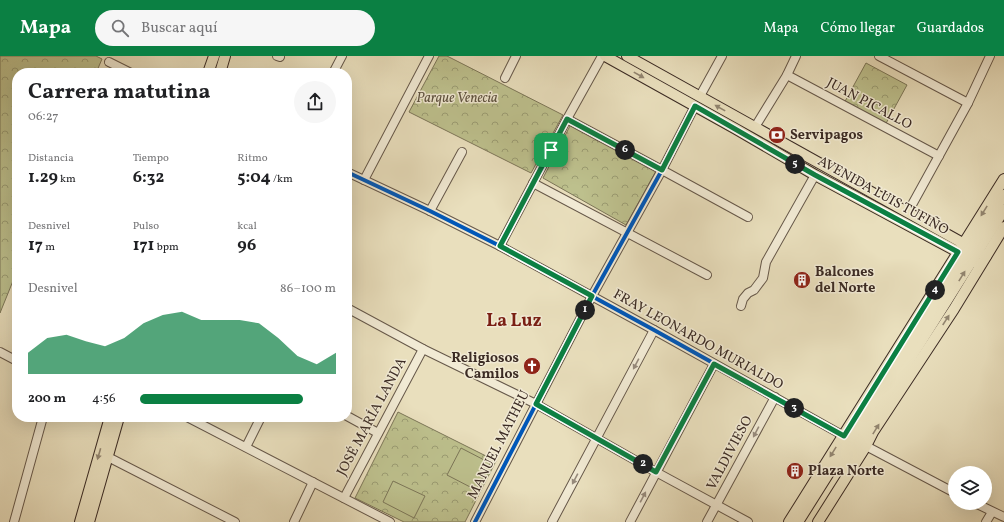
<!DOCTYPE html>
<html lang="es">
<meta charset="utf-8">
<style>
body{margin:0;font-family:Vollkorn,serif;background:#f6f6f6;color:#202124;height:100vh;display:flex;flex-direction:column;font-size:15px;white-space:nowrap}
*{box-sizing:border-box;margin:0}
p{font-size:13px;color:#757577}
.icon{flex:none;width:22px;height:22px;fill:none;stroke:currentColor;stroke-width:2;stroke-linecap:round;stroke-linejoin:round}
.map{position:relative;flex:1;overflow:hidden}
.details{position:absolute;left:12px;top:12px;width:340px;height:354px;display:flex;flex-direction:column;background:#fff;border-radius:16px;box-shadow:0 4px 16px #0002}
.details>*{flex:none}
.controls{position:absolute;left:948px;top:410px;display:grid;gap:8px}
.controls a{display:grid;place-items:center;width:44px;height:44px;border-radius:50%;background:#fff;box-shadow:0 4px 16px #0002;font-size:20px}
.pin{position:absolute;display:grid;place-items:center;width:34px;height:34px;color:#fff;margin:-17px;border-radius:8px;box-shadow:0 2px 6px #0006}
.km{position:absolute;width:20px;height:20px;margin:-10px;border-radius:50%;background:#222;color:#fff;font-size:11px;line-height:20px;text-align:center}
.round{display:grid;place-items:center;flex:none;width:42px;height:42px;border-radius:21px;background:#f6f6f6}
.summary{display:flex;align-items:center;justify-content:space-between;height:68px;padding:0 16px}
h1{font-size:22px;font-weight:700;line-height:30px}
.figures{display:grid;grid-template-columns:repeat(3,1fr);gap:6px;height:68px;padding:4px 16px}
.figures div{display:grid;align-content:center}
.figures b{font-size:17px;font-weight:700}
.figures small{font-size:11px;font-weight:400}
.figures p{font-size:11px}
.chart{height:112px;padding:8px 16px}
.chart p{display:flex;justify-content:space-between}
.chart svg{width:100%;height:72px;margin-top:4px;fill:#0b8043;opacity:.7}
ul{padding:0 16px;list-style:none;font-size:13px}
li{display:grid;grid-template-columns:64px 48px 1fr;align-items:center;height:30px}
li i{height:10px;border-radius:5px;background:#0b8043}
header{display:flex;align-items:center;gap:24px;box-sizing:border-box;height:56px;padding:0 20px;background:#0b8043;color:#fff}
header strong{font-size:19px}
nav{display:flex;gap:22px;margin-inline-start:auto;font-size:14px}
.search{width:280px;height:36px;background:#f6f6f6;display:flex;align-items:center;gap:10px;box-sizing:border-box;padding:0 14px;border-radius:22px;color:#757577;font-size:15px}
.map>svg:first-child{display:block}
.park{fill:url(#park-crowns);stroke:#7c7658}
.garden{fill:#bdc08d;stroke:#7c7658}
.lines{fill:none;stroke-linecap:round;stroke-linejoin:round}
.minor-casing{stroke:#66584a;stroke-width:10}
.major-casing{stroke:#3b2b24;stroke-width:12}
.minor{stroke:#f1ead4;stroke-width:8}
.major{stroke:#e9dfbd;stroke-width:10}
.cycleway-casing{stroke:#f1ead4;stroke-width:6}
.cycleway{stroke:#0057b8;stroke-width:4}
.oneway{fill:#928570}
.oneway2{fill:#968a7c}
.route-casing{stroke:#fff;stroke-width:8}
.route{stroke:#0b8043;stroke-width:5}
.labels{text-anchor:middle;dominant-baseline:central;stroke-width:3;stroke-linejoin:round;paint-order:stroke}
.park-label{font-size:14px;font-style:italic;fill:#5c503e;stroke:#f1ead4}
.street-label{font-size:14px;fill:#3b2b24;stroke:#f1ead4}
.poi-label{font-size:14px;font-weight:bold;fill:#3b2b24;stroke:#f1ead4;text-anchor:start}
.district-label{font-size:18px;font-weight:bold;fill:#7a1f14;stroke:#f1ead4}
</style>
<header>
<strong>Mapa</strong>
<div class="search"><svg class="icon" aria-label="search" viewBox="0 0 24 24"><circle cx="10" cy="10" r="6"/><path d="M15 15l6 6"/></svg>Buscar aquí</div>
<nav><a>Mapa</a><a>Cómo llegar</a><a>Guardados</a></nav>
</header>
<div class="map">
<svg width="1004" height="466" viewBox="0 0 1004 466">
<defs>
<pattern id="park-crowns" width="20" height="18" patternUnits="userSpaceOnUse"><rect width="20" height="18" fill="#bdc08d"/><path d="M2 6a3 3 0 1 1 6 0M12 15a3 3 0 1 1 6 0" fill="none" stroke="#9b9c73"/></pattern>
</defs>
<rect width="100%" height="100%" fill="#e9dfbd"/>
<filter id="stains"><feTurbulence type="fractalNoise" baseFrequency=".005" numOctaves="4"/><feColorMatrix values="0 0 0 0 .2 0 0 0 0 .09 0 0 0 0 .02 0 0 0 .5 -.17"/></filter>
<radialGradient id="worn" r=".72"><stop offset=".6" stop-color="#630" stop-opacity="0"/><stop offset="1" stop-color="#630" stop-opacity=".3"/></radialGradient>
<g class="park">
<polygon points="0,0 96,0 102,3 96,17 17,17 17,215 0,257"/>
<polygon points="439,0 447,0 563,59 531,117 409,56"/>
<polygon points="866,7 907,29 884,71 843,49"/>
<polygon points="571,68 656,115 626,169 543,122"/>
<polygon points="398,356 496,405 465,466 404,466 355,442"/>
</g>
<g class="garden">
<polygon points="461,392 490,407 476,434 447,419"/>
<polygon points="393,425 425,440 414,462 383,446"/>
</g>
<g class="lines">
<defs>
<g id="minor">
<polyline points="277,0 280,1"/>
<polyline points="879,0 968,47"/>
<polyline points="109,6 131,17"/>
<polyline points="333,17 342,0"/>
<polyline points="787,19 939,100"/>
<polyline points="505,22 516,0"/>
<polyline points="700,40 722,0"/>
<polyline points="567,63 662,114 748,161"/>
<polyline points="755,71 787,19 796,0"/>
<polyline points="347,116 430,155 500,190 654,274 844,380"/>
<polyline points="364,124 429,0"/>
<polyline points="533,127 707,219"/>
<polyline points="430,155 462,96"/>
<polyline points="908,156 968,47 990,0"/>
<polyline points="500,190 567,63 602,0"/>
<polyline points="741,250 743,243 748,237 754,234 763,222 766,206 815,119"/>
<polyline points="347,252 423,293 536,348 656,416 748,466"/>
<polyline points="0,296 17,305"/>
<polyline points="347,360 378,377"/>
<polyline points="187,361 390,466"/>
<polyline points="866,390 955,437"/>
<polyline points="246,391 261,361"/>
<polyline points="108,401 235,466"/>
<polyline points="344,442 423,293"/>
<polyline points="975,447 1004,461"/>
<polyline points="14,466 43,361"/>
<polyline points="294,466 313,426"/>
<polyline points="475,466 592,240 662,114 695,50"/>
<polyline points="552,466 654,274"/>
<polyline points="630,466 714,308"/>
<polyline points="707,466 775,341"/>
<polyline points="986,466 992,456"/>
</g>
<g id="major">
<polyline points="605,0 736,73 815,119 958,196 980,209"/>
<polyline points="627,0 986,200"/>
<polyline points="208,17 214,0"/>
<polyline points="220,17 225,0"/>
<path d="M840,414C895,327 949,240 1004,154"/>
<polyline points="80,466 110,361"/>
<polyline points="89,466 119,361"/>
<polyline points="789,466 1004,123"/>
<polyline points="798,466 1004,139"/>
<polyline points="818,466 866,390 873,376 954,253 1004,171"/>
</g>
</defs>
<use href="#minor" class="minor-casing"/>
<use href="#major" class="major-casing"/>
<use href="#minor" class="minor"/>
<use href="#major" class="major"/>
<defs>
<g id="cycleway">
<polyline points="347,116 430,155 500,190 654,274 844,380"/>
<polyline points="475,466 592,240 662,114 695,50"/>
</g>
</defs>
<use href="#cycleway" class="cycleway-casing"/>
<use href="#cycleway" class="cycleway"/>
</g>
<defs><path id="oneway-solid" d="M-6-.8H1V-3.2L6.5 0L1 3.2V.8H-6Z"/></defs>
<g class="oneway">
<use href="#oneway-solid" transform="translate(639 19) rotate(29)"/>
<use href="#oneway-solid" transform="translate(720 52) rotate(-151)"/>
<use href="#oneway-solid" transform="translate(984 155) rotate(122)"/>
<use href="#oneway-solid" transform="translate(962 220) rotate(-58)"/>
<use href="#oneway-solid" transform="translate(946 264) rotate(-57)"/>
<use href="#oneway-solid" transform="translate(876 373) rotate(-58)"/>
<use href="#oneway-solid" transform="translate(833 396) rotate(122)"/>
<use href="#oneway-solid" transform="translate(99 398) rotate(106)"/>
</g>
<g class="oneway2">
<use href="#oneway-solid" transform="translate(636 308) rotate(118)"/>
<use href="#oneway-solid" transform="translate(756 376) rotate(118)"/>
<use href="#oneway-solid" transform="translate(575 423) rotate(118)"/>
<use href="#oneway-solid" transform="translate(643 441) rotate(-62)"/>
</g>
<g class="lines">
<defs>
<polygon id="route" points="695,50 815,119 958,196 844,380 714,308 656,416 536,348 592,240 500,190 567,63 662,114"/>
</defs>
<use href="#route" class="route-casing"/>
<use href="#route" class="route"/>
</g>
<defs>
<symbol id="bank-disc" viewBox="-11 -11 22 22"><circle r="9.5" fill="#8f2418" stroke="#f1ead4"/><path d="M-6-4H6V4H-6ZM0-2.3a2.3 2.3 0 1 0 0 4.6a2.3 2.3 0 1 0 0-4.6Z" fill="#fff"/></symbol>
<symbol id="building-disc" viewBox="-11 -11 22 22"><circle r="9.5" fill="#8f2418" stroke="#f1ead4"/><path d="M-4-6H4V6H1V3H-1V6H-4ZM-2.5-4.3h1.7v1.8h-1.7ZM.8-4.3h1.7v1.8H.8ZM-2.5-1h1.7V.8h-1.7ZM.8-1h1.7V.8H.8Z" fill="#fff"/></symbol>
<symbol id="church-disc" viewBox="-11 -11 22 22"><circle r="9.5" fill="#8f2418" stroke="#f1ead4"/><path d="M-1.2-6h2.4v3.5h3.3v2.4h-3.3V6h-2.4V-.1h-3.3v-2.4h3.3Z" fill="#fff"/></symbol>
</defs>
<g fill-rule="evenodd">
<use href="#bank-disc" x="767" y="69" width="20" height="20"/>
<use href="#building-disc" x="792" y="214" width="20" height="20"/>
<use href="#church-disc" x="522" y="300" width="20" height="20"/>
<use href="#building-disc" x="785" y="405" width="20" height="20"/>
</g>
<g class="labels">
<g class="park-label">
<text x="457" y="42">Parque Venecia</text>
</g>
<g class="street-label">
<text transform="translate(869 48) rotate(28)">JUAN PICALLO</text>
<text transform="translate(883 140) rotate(29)">AVENIDA LUIS TUFIÑO</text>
<text transform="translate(698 284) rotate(29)">FRAY LEONARDO MURIALDO</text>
<text transform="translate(372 361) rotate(-62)">JOSÉ MARÍA LANDA</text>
<text transform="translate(499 389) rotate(-63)">MANUEL MATHEU</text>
<text transform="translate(730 397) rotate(-62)">VALDIVIESO</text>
</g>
<g class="poi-label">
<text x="790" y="79">Servipagos</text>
<text x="815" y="216">Balcones<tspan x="815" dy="16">del Norte</tspan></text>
<text x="519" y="302" text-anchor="end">Religiosos<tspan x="519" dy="16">Camilos</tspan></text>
<text x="808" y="415">Plaza Norte</text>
</g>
<g class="district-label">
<text x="514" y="265">La Luz</text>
</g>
</g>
<rect width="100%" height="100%" filter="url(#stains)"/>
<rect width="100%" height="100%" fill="url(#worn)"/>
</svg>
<div class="controls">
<a><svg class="icon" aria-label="layers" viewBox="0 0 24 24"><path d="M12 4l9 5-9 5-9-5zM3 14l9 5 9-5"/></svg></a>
</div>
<div class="pin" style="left:551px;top:94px;background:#1e9e55"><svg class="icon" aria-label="arrive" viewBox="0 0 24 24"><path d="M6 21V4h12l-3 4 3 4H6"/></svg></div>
<b class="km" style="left:585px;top:254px">1</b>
<b class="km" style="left:643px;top:408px">2</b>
<b class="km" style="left:794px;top:352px">3</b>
<b class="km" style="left:935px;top:234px">4</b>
<b class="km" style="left:795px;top:108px">5</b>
<b class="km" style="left:625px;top:94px">6</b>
<section class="details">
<div class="summary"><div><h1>Carrera matutina</h1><p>06:27</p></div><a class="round"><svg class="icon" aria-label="share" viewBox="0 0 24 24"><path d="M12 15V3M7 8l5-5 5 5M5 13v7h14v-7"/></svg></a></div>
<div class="figures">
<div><p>Distancia</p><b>1.29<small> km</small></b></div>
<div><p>Tiempo</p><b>6:32</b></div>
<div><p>Ritmo</p><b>5:04<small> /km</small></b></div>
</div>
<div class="figures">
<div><p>Desnivel</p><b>17<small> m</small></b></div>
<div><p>Pulso</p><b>171<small> bpm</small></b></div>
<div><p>kcal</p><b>96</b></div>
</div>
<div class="chart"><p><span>Desnivel</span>86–100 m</p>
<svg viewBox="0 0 160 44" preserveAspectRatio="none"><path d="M0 44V31L10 22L20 20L30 24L40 27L50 22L60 13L70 8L80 6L90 11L100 11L110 11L120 13L130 22L140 33L150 38L160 31V44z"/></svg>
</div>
<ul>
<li><b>200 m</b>4:56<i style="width:83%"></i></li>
</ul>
</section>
</div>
